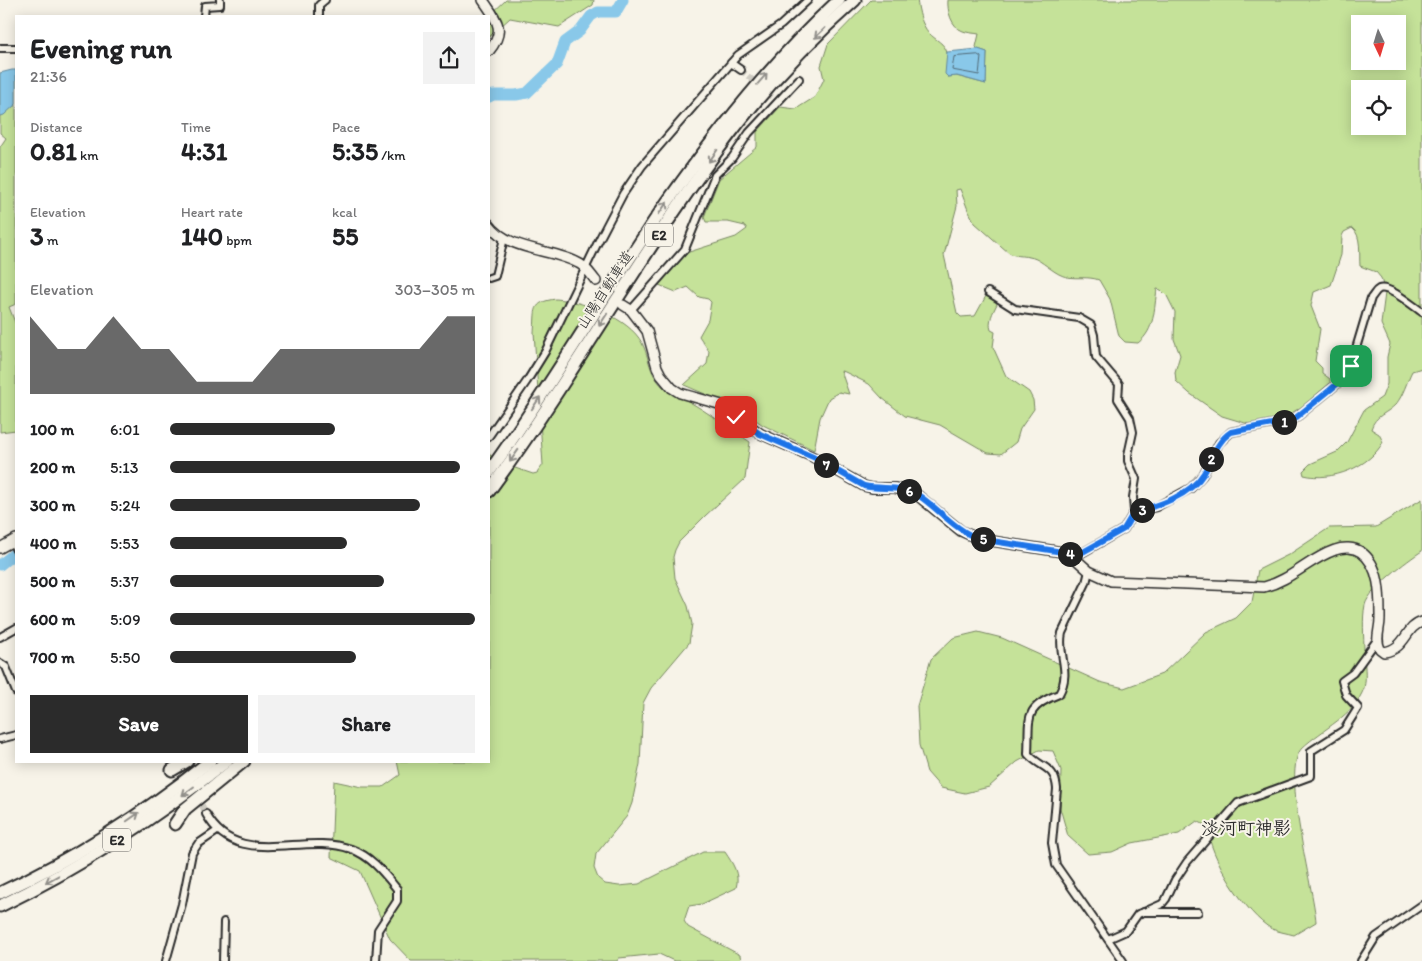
<!DOCTYPE html>
<meta charset="utf-8">
<style>
body{margin:0;font-family:Itim,"Klee One",sans-serif;background:#f2f2f2;color:#202124;height:100vh;display:flex;flex-direction:column;font-size:19px;white-space:nowrap}
*{box-sizing:border-box;margin:0}
p{font-size:16px;color:#757577}
.icon{flex:none;width:28px;height:28px;fill:none;stroke:currentColor;stroke-width:2;stroke-linecap:round;stroke-linejoin:round}
.map{position:relative;flex:1;overflow:hidden}
.drawer{position:absolute;left:15px;top:15px;width:475px;height:748px;display:flex;flex-direction:column;background:#fff;border-radius:0px;box-shadow:0 2px 12px #0003}
.drawer>*{flex:none}
.needle{width:32px;rotate:176deg}
.buttons{position:absolute;left:1351px;top:15px;display:grid;gap:10px}
.buttons a{display:grid;place-items:center;width:55px;height:55px;border-radius:0px;background:#fff;box-shadow:0 2px 12px #0003;font-size:25px}
.pin{position:absolute;display:grid;place-items:center;width:42px;height:42px;color:#fff;margin:-21px;border-radius:10px;box-shadow:0 2px 8px #0006}
.km{position:absolute;width:25px;height:25px;margin:-12px;border-radius:50%;background:#222;color:#fff;font-size:14px;line-height:25px;text-align:center}
.round{display:grid;place-items:center;flex:none;width:52px;height:52px;border-radius:0px;background:#f2f2f2}
.head{display:flex;align-items:center;justify-content:space-between;height:85px;padding:0 15px}
h1{font-size:28px;font-weight:700;line-height:38px}
.figures{display:grid;grid-template-columns:repeat(3,1fr);gap:8px;height:85px;padding:5px 15px}
.figures div{display:grid;align-content:center}
.figures b{font-size:25px;font-weight:700}
.figures small{font-size:14px;font-weight:400}
.figures p{font-size:14px}
.chart{height:140px;padding:10px 15px}
.chart p{display:flex;justify-content:space-between}
.chart svg{width:100%;height:90px;margin-top:5px;fill:#2b2b2b;opacity:.7}
.button{display:flex;gap:10px;margin-top:auto;padding:10px 15px}
.button a{flex:1;height:58px;border-radius:0px;background:#2b2b2b;color:#fff;font-size:20px;font-weight:700;line-height:58px;text-align:center}
.button a+a{background:#f2f2f2;color:#202124}
ul{padding:0 15px;list-style:none;font-size:16px}
li{display:grid;grid-template-columns:80px 60px 1fr;align-items:center;height:38px}
li i{height:12px;border-radius:6px;background:#2b2b2b}
.map>svg:first-child{display:block}
.green{fill:#c5e299;stroke:#788662;fill-rule:evenodd}
.water{fill:#89c8e9;stroke:#63899d}
.lines{fill:none;stroke-linecap:round;stroke-linejoin:round}
.shore{stroke:#516a77;stroke-width:1}
.river{stroke:#89c8e9;stroke-width:11}
.street-tunnel{stroke:#cecbc2;stroke-width:6;stroke-dasharray:6 3;stroke-linecap:butt}
.street-casing{stroke:#2b2b2b;stroke-width:10}
.secondary-casing{stroke:#2b2b2b;stroke-width:12}
.highway-casing{stroke:#2b2b2b;stroke-width:15}
.street{stroke:#f7f3e8;stroke-width:6}
.secondary{stroke:#f7f3e8;stroke-width:9}
.highway{stroke:#f7f3e8;stroke-width:11}
.oneway{stroke:#918f8a}
.route-casing{stroke:#fff;stroke-width:10}
.route{stroke:#1a73e8;stroke-width:6}
.labels{text-anchor:middle;dominant-baseline:central;stroke-width:4;stroke-linejoin:round;paint-order:stroke}
.shield{fill:#f7f3e8;stroke:#686764;stroke-width:1}
.shield-label{font-size:14px;font-weight:bold;fill:#2b2b2b}
.street-label{font-size:15px;fill:#2b2b2b;stroke:#f7f3e8}
.quarter-label{font-size:18px;font-weight:bold;fill:#2b2b2b;stroke:#f7f3e8}
</style>
<div class="map">
<svg width="1422" height="961" viewBox="0 0 1422 961">
<rect width="100%" height="100%" fill="#f7f3e8"/>
<filter id="ink" filterUnits="userSpaceOnUse"><feTurbulence type="fractalNoise" baseFrequency=".02" numOctaves="2"/><feDisplacementMap in="SourceGraphic" scale="10" xChannelSelector="R" yChannelSelector="G"/><feConvolveMatrix kernelMatrix="1 2 1 2 8 2 1 2 1" color-interpolation-filters="sRGB"/></filter>
<g filter="url(#ink)">
<g class="green">
<polygon points="506,0 594,0 593,5 559,27 510,18 489,37 489,16"/>
<path d="M871,0H917C919,12 921,24 929,33C935,40 945,43 947,53C949,60 947,70 948,77L956,76L986,84L987,52L978,49L976,47L979,34C974,33 968,33 963,31C951,27 947,10 948,0H1422V368L1412,371C1407,381 1403,396 1396,404C1387,414 1375,415 1371,429L1379,434L1383,442C1370,467 1331,482 1304,475L1303,471L1310,464L1337,452L1347,442L1364,410L1382,397L1387,384V357L1390,344L1381,324L1385,293L1381,278L1376,272L1360,266C1359,254 1362,235 1352,228L1344,232L1342,236L1341,255L1331,285L1314,292L1311,306L1320,329L1315,361L1322,368V373L1330,379V383L1302,407L1275,422L1252,425L1222,416L1189,393L1176,381L1175,372L1180,355L1174,339L1175,312L1167,296L1161,290L1157,289C1154,309 1155,330 1138,343L1125,342L1119,336L1110,299L1099,280C1088,276 1078,279 1067,277C1056,275 1046,264 1036,259C1027,255 1016,257 1009,253L975,223L968,210L960,189L956,190L957,206L944,255L957,313L961,317L975,316L986,296L995,300L997,304C993,312 988,321 991,330L995,332L993,347L1006,376L1029,392L1033,400L1034,409L1020,429L1016,442L1001,454L988,453L940,425L905,416L882,398L869,384L845,372L841,371L849,394L839,392L829,398L820,418L814,450L763,425L740,409L684,385L707,364L709,351L699,336L708,320L711,302L708,299L699,297L688,287L676,292L659,285L686,253L736,237L747,229L745,226L728,222H706L704,217L719,179L757,147V132L780,107L796,109L815,97L824,79L821,66L828,44ZM1360,24H1398V61H1360ZM1360,89H1398V126H1360Z"/>
<polygon points="0,73 16,75 16,304 9,307 16,325 16,430 0,432 0,147 6,138 0,133"/>
<path d="M556,299C583,301 629,318 642,343C650,359 648,372 663,387C668,392 677,394 683,398C706,411 728,427 750,442L745,479L705,516L679,542L675,550L673,557L675,578L688,606L692,624L689,643L651,688L643,703L640,764L632,803L627,816L596,854L594,868L598,878L605,884L619,886L639,884L703,852H725C733,864 740,874 736,888L702,904L689,906L684,921L688,927L740,955L741,961H674L659,954L619,958L617,961H411L390,939L360,871L331,857L334,781L362,787H383L400,775L397,761H489V454L500,463L533,474L537,473L543,465L534,332C536,310 531,302 556,299Z"/>
<path d="M1422,499V551C1408,560 1369,589 1365,605C1362,619 1364,636 1364,651C1364,662 1367,677 1364,688C1355,715 1322,729 1302,748C1280,770 1314,889 1316,922L1294,935C1287,933 1279,932 1272,929C1246,915 1209,856 1207,826L1197,821L1179,834L1132,843L1112,852L1088,854L1068,836L1060,808L1061,770L1053,751L1039,750L1017,762L989,787L965,793L941,788L927,772L919,745L917,706L931,659L953,638L978,632L1002,638L1100,682L1124,688L1162,674L1206,632L1236,618L1252,602L1258,570L1290,554L1329,528L1376,527Z"/>
</g>
<g class="water">
<polygon points="978,49 987,52 986,84 957,76 948,77 945,74 947,52"/>
<polygon points="12,70 16,70 16,104 4,115 0,116 0,73"/>
</g>
<g class="lines">
<polygon class="shore" points="978,55 981,57 979,75 952,70 954,57"/>
<g class="river">
<polyline points="489,97 493,95 516,95 527,93 557,64 565,42 580,31 591,16 598,12 616,12 623,0"/>
<polyline points="0,565 16,552"/>
</g>
<g class="street-tunnel">
<polyline points="741,70 772,97"/>
<polyline points="198,797 206,814"/>
</g>
<defs>
<g id="street">
<polyline points="204,16 205,6 220,5 220,0"/>
<polyline points="319,16 319,5 325,0"/>
<polyline points="0,48 16,48"/>
<polyline points="731,63 741,70"/>
<polyline points="489,278 495,276 504,238"/>
<polyline points="988,292 1015,309 1079,318 1091,325 1094,335 1096,357 1119,384 1118,399 1130,418 1133,432 1128,455 1128,461 1136,479 1133,497 1134,512 1124,529 1075,557"/>
<polyline points="631,310 685,249 715,175 732,158 749,133 799,79"/>
<polyline points="489,436 527,381 545,352 600,238 623,194 642,166 738,55 781,25 808,0"/>
<path d="M1134,512L1156,507L1191,488L1203,475L1219,443L1231,432L1293,420L1330,390L1344,378L1351,365L1371,298C1374,295 1375,291 1379,289C1389,285 1413,306 1422,312"/>
<polyline points="12,542 16,550"/>
<path d="M1089,571L1086,583L1062,633C1057,655 1072,671 1059,694C1022,708 1030,719 1028,754C1041,769 1055,765 1057,789L1052,843L1056,865L1123,961"/>
<polyline points="0,637 16,628"/>
<polyline points="0,663 6,667 16,692"/>
<polyline points="0,739 16,735"/>
<path d="M206,814C237,871 302,831 351,849C371,856 384,873 397,889V901L378,930L376,961"/>
<polyline points="1144,912 1162,904 1166,899 1175,880 1187,862 1238,803 1311,776 1311,751 1344,730 1358,708 1346,695 1342,681 1353,673 1377,640"/>
<polyline points="1108,939 1126,931 1138,914 1144,912 1198,912"/>
<polyline points="166,961 182,904 192,853 198,844 217,831"/>
<polyline points="223,961 224,922"/>
<polyline points="1361,961 1376,937 1422,905"/>
</g>
<g id="secondary">
<path d="M483,0C496,19 507,30 489,51"/>
<path d="M489,224C509,252 553,248 580,264C587,268 591,275 596,281"/>
<path d="M623,305L631,310L647,331L657,367L661,375L672,388L680,393L722,405L761,434L813,457L864,486L872,488H895L917,495L961,531L979,539L1069,553L1089,571L1111,581L1264,587C1291,580 1309,559 1335,550C1343,547 1354,547 1361,552C1381,566 1380,598 1380,619C1380,630 1375,638 1380,649L1384,652C1406,649 1405,627 1422,622"/>
<polyline points="0,548 16,539"/>
</g>
<g id="highway">
<path d="M489,472C553,384 606,290 668,201C719,129 774,60 839,0"/>
<path d="M489,491C570,381 636,261 717,151C757,96 804,45 855,0"/>
<polyline points="172,770 187,761"/>
<polyline points="175,824 185,809 244,761"/>
<path d="M0,893C75,858 145,813 210,761"/>
<path d="M0,906C81,867 157,817 227,761"/>
</g>
</defs>
<use href="#street" class="street-casing"/>
<use href="#secondary" class="secondary-casing"/>
<use href="#highway" class="highway-casing"/>
<use href="#street" class="street"/>
<use href="#secondary" class="secondary"/>
<use href="#highway" class="highway"/>
</g>
<defs><path id="oneway-shaft" d="M-6 0H5M1.5-3L5.5 0L1.5 3" fill="none" stroke-width="1.6" stroke-linecap="round" stroke-linejoin="round" transform="scale(1.25)"/></defs>
<g class="oneway">
<use href="#oneway-shaft" transform="translate(820 33) rotate(136)"/>
<use href="#oneway-shaft" transform="translate(762 79) rotate(-49)"/>
<use href="#oneway-shaft" transform="translate(713 156) rotate(125)"/>
<use href="#oneway-shaft" transform="translate(663 208) rotate(-56)"/>
<use href="#oneway-shaft" transform="translate(603 320) rotate(123)"/>
<use href="#oneway-shaft" transform="translate(536 403) rotate(-56)"/>
<use href="#oneway-shaft" transform="translate(514 456) rotate(125)"/>
<use href="#oneway-shaft" transform="translate(188 791) rotate(143)"/>
<use href="#oneway-shaft" transform="translate(133 817) rotate(-35)"/>
<use href="#oneway-shaft" transform="translate(52 879) rotate(151)"/>
</g>
</g>
<g class="lines" filter="url(#ink)">
<defs>
<path id="route" d="M736,417L760,434L813,457L864,486C882,490 901,485 918,495C939,509 955,530 979,539L1069,553L1074,557L1124,529L1134,512C1158,506 1190,496 1204,473C1213,458 1216,442 1231,432L1293,420L1330,390L1344,378L1351,366"/>
</defs>
<use href="#route" class="route-casing"/>
<use href="#route" class="route"/>
</g>
<g class="labels">
<g class="shield">
<rect x="645" y="223.5" width="28" height="23" rx="4"/>
<rect x="103" y="828.5" width="28" height="23" rx="4"/>
</g>
<g class="shield-label">
<text x="659" y="235">E2</text>
<text x="117" y="840">E2</text>
</g>
<g class="street-label">
<text transform="translate(605 290) rotate(-57)">山陽自動車道</text>
</g>
<g class="quarter-label">
<text x="1246" y="828">淡河町神影</text>
</g>
</g>
</svg>
<div class="buttons">
<a><svg class="needle" viewBox="-14 -14 28 28"><path d="M0-13l5 13h-10z" fill="#e53935"/><path d="M0 13l5-13h-10z" fill="#757577"/></svg></a>
<a><svg class="icon" aria-label="locate" viewBox="0 0 24 24"><circle cx="12" cy="12" r="6"/><path d="M12 2v4M12 18v4M2 12h4M18 12h4"/></svg></a>
</div>
<div class="pin" style="left:1351px;top:366px;background:#1e9e55"><svg class="icon" aria-label="arrive" viewBox="0 0 24 24"><path d="M6 21V4h12l-3 4 3 4H6"/></svg></div>
<div class="pin" style="left:736px;top:417px;background:#d93025"><svg class="icon" aria-label="check" viewBox="0 0 24 24"><path d="M5 12l5 5 9-10"/></svg></div>
<b class="km" style="left:1284px;top:422px">1</b>
<b class="km" style="left:1211px;top:459px">2</b>
<b class="km" style="left:1142px;top:510px">3</b>
<b class="km" style="left:1070px;top:554px">4</b>
<b class="km" style="left:983px;top:539px">5</b>
<b class="km" style="left:909px;top:491px">6</b>
<b class="km" style="left:826px;top:465px">7</b>
<section class="drawer">
<div class="head"><div><h1>Evening run</h1><p>21:36</p></div><a class="round"><svg class="icon" aria-label="share" viewBox="0 0 24 24"><path d="M12 15V3M7 8l5-5 5 5M5 13v7h14v-7"/></svg></a></div>
<div class="figures">
<div><p>Distance</p><b>0.81<small> km</small></b></div>
<div><p>Time</p><b>4:31</b></div>
<div><p>Pace</p><b>5:35<small> /km</small></b></div>
</div>
<div class="figures">
<div><p>Elevation</p><b>3<small> m</small></b></div>
<div><p>Heart rate</p><b>140<small> bpm</small></b></div>
<div><p>kcal</p><b>55</b></div>
</div>
<div class="chart"><p><span>Elevation</span>303–305 m</p>
<svg viewBox="0 0 160 44" preserveAspectRatio="none"><path d="M0 44V6L10 22L20 22L30 6L40 22L50 22L60 38L70 38L80 38L90 22L100 22L110 22L120 22L130 22L140 22L150 6L160 6V44z"/></svg>
</div>
<ul>
<li><b>100 m</b>6:01<i style="width:54%"></i></li>
<li><b>200 m</b>5:13<i style="width:95%"></i></li>
<li><b>300 m</b>5:24<i style="width:82%"></i></li>
<li><b>400 m</b>5:53<i style="width:58%"></i></li>
<li><b>500 m</b>5:37<i style="width:70%"></i></li>
<li><b>600 m</b>5:09<i style="width:100%"></i></li>
<li><b>700 m</b>5:50<i style="width:61%"></i></li>
</ul>
<div class="button"><a>Save</a><a>Share</a></div>
</section>
</div>
